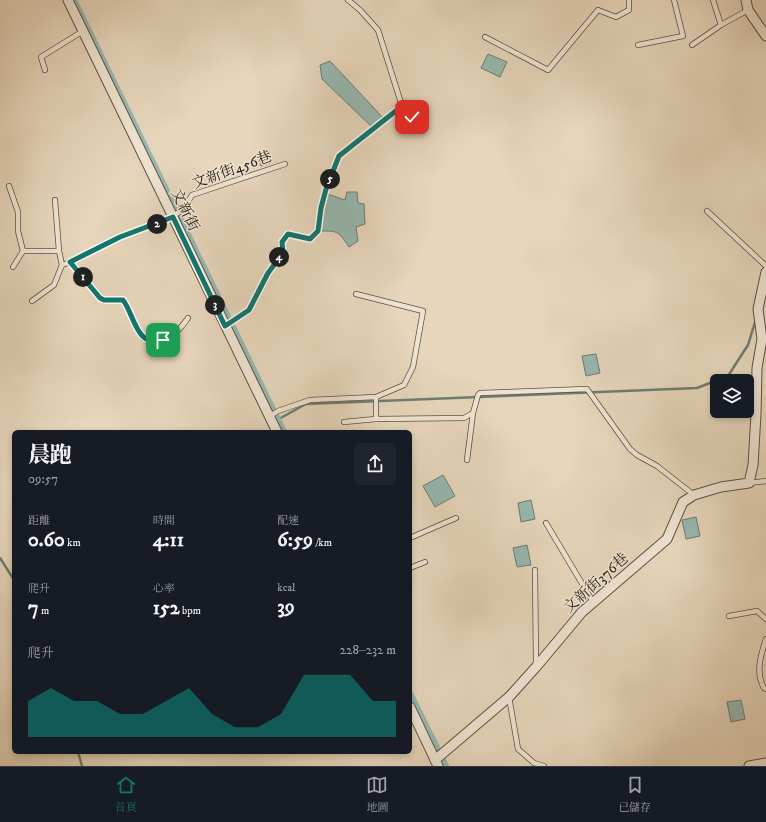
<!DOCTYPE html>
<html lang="zh-TW">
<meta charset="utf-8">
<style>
body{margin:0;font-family:"IM FELL DW Pica","Noto Serif TC",serif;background:#20242c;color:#f1f3f6;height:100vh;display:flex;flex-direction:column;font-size:15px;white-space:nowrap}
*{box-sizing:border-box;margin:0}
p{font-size:13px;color:#9ea1a6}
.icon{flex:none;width:22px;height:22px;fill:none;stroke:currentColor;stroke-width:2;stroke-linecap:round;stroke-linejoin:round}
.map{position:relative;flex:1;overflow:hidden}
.drawer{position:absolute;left:12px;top:430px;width:400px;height:324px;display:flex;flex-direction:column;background:#171b24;border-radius:6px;box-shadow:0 2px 6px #0003}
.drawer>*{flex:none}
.tools{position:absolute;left:710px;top:374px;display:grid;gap:8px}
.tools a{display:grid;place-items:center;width:44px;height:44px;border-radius:6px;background:#171b24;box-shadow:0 2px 6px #0003;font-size:20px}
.pin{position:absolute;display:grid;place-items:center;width:34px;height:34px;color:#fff;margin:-17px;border-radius:8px;box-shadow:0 2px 6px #0006}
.km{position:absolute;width:20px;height:20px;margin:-10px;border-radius:50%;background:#222;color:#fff;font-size:11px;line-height:20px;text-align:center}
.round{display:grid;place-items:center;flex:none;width:42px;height:42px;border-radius:6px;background:#20242c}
.summary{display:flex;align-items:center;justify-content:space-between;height:68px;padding:0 16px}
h1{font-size:22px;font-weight:800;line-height:30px}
.stats{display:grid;grid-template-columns:repeat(3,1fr);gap:6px;height:68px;padding:4px 16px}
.stats div{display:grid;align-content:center}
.stats b{font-size:20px;font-weight:800}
.stats small{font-size:11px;font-weight:400}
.stats p{font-size:11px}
.chart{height:112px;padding:8px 16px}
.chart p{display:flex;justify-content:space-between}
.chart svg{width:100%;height:72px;margin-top:4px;fill:#0f766e;opacity:.7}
.tab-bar{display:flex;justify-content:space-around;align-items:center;height:56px;border-top:1px solid #363941;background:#171b24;font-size:11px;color:#9ea1a6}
.tab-bar a{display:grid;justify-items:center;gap:2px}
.tab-bar .selected{color:#0f766e}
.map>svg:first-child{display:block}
.water{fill:#97b9b1;stroke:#6d7d73}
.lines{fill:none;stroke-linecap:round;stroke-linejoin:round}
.stream{stroke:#6d7d73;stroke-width:2.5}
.canal{stroke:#97b9b1;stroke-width:8}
.service-casing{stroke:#5c5040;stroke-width:6}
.minor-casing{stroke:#5c5040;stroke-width:11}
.service{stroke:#efe4d3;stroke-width:4.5}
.minor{stroke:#efe4d3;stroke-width:9}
.route-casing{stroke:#fff;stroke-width:8}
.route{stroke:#0f766e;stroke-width:5}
.labels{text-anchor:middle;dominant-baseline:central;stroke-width:3;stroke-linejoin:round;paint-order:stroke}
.street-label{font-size:15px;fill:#2d2417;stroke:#efe4d3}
</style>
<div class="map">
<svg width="766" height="766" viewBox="0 0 766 766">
<rect width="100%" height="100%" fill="#e7d6bc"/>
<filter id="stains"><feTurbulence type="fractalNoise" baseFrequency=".005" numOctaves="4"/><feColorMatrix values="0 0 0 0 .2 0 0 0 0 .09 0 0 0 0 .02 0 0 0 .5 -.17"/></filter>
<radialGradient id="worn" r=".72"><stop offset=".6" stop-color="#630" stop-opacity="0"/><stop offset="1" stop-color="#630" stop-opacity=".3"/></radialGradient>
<g class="water">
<polygon points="488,54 507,62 500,77 481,68"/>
<polygon points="330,61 385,120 374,129 322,79 320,65"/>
<polygon points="267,155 270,163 261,166 258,158"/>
<path d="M347,192H357L358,203L364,204L365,224L356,227L358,241L349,247C338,230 337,231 318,231L325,193L345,200Z"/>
<polygon points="596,354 600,373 586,376 582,356"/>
<polygon points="443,475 455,496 435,507 423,486"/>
<polygon points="531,500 535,519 521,522 518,503"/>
<polygon points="696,517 700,536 686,539 682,520"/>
<polygon points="527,545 531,565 517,567 513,548"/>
<polygon points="741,700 745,719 731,722 727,702"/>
</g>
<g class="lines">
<g class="stream">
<polyline points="277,420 306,404 697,388 728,376 748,345 756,319"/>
<polyline points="0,558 14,580"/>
<polyline points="78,752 82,766"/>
</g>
<g class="canal">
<polyline points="73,0 283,432"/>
<polyline points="410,695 445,766"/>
</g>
<defs>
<g id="service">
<polyline points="348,0 360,10 378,30 402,106 412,117"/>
<polyline points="713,0 721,25"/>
<polyline points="485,37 548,70 598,10 616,17 629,10 629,0"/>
<polyline points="638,45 683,36 674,0"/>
<polyline points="692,45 721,25 748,10"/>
<polyline points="45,70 41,57 83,31"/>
<polyline points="9,186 18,212 18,231 23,251 59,251"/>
<polyline points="55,200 59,251 62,265"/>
<polyline points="707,211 766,266"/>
<path d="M70,262L100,297L104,301L123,300C130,310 134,323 140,334C150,349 168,340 178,330C182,327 185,322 188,318"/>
<polyline points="13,267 23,251"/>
<polyline points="32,301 54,285 62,265 70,262 120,237 173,217 176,214 183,210 192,195 285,164"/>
<polyline points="225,326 249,311 268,273 283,253 282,242 288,234 310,239 318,231 321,208 326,189 339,156 402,106"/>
<polyline points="376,397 376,419"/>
<polyline points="270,416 278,411 310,400 376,397 404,385 413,367 423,311 356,294"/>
<polyline points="344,422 376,419 464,418 473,413 478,395 480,393 587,389 630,449 637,455 657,466 694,495"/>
<polyline points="467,460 473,413"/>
<polyline points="749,483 766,481"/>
<polyline points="546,523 593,602"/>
<polyline points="410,538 456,518"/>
<polyline points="410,568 425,562"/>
<polyline points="535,570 536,664"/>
<polyline points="729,616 757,611 766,619"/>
<path d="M766,639C761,654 755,673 764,688L766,689"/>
<polyline points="509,697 518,749 534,763 544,766"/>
</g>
<g id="minor">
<polyline points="68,0 277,432"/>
<polyline points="746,0 748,10 766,36"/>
<polyline points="410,707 438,766"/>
<polyline points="435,760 509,697 536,667 582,612 667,539 683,502 694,495 721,487 749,483 753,465 756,414 757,368 762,339 758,309 766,272"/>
<polyline points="749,766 766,763"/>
</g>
</defs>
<use href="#service" class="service-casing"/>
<use href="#minor" class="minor-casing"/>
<use href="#service" class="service"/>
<use href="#minor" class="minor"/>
</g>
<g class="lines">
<defs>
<path id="route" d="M163,340C136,348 135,316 123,300H104L100,298L70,262L120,237L173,217L225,326L249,310L268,273L283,253L282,242L288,234L310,239L318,231L321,208L326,189L339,156L402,106L412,117"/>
</defs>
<use href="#route" class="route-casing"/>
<use href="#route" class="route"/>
</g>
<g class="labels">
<g class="street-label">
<text transform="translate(232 170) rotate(-20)">文新街456巷</text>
<text transform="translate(185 210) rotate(64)">文新街</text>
<text transform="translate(596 583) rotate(-42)">文新街376巷</text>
</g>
</g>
<rect width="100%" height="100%" filter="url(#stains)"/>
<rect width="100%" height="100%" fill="url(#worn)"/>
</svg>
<div class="tools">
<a><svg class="icon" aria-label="layers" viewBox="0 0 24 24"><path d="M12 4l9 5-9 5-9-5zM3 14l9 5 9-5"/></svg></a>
</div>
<div class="pin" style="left:163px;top:340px;background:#1e9e55"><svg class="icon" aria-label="arrive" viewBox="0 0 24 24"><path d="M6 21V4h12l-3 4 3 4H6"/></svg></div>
<div class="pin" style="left:412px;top:117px;background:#d93025"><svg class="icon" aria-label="check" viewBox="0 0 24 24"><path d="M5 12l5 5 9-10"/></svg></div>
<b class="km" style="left:83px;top:277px">1</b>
<b class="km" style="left:157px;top:224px">2</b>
<b class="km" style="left:215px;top:305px">3</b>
<b class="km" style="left:279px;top:257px">4</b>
<b class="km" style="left:330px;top:179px">5</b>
<section class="drawer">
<div class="summary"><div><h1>晨跑</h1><p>09:57</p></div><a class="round"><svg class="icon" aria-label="share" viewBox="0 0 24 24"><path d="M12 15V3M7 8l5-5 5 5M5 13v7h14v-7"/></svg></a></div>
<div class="stats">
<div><p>距離</p><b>0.60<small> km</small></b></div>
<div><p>時間</p><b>4:11</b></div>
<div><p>配速</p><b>6:59<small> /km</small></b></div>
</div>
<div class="stats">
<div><p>爬升</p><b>7<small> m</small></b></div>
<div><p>心率</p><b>152<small> bpm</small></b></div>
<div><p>kcal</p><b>39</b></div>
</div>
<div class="chart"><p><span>爬升</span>228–232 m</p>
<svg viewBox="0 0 160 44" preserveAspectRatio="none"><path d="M0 44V22L10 14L20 22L30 22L40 30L50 30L60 22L70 14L80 30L90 38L100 38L110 30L120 6L130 6L140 6L150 22L160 22V44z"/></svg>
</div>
</section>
</div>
<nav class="tab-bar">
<a class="selected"><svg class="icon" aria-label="home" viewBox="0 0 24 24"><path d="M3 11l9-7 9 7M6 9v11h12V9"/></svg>首頁</a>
<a><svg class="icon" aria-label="map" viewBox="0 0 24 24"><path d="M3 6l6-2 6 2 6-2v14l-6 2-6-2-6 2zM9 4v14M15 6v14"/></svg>地圖</a>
<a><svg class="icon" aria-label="saved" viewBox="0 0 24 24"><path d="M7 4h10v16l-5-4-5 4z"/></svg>已儲存</a>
</nav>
